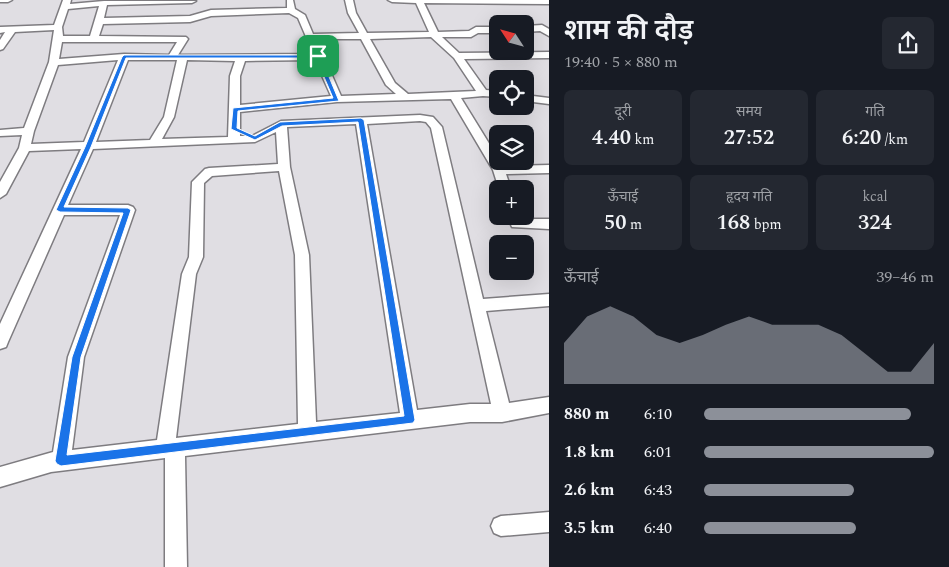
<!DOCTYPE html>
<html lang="hi">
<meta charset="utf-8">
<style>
body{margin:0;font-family:Spectral,"Noto Sans Devanagari",serif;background:#242831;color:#f1f3f6;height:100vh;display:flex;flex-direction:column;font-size:19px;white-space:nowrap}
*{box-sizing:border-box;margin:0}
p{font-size:16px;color:#9ea1a6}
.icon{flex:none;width:28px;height:28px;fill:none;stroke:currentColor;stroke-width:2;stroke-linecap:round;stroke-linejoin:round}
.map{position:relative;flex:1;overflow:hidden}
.side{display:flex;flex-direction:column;background:#171b24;width:400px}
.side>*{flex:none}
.needle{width:32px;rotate:306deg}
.tools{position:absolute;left:489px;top:15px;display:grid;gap:10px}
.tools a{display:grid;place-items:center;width:45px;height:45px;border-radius:8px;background:#171b24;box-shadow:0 5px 20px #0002;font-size:25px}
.pin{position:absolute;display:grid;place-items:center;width:42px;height:42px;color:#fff;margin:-21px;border-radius:10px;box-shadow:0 2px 8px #0006}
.round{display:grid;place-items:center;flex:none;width:52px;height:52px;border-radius:8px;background:#242831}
.head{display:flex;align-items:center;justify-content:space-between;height:85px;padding:0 15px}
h1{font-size:28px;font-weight:600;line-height:38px}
.stats{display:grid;grid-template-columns:repeat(3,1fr);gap:8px;height:85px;padding:5px 15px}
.stats div{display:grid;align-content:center;border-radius:8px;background:#242831;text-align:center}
.stats b{font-size:21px;font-weight:600}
.stats small{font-size:14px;font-weight:400}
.stats p{font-size:14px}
.chart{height:140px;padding:10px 15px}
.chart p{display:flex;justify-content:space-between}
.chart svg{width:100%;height:90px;margin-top:5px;fill:#8c9099;opacity:.7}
ul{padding:0 15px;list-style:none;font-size:16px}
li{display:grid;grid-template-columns:80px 60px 1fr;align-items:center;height:38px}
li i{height:12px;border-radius:6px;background:#8c9099}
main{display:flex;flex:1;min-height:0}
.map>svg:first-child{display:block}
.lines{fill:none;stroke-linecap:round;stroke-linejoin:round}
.street-casing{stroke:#7e7c80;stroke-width:3}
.street{fill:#fff;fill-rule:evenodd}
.route{fill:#1a73e8;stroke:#fff;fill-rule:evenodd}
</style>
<main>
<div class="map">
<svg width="549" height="567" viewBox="0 0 549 567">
<rect width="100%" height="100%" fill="#e0dee3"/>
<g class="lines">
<defs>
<g id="street">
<polygon points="0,0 12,0 8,2 0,2"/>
<path d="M63,0H71L70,4L104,1H196L192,3L107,5L104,18L190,16L211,10L287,8V0H293L295,9L305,15L313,34L359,33L348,13L345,0H353L356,13L367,33L429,32L416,3L392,2L388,0H549V4L424,3L438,32L469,31L476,27H498V33H478L471,37H442L459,53L549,52V58L464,59L486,90L498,91V97L483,96L461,98L498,158V161L503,166L549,165V173L506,174L511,189H499L493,170L451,99L337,102L240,112V136H252L281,121L420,115L433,117L442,127L483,299L549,294V306L486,311L509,403L549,397V413L502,422H470L185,456L187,567H165V458L51,472L0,487V467L53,452L68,357L120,215H64L8,342L6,347L0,349V324L81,149L29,151L6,194L0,198V182L19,148L22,135L0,136V130L24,128L49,62L54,30L15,32L3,49L0,50V40L5,32L0,33V27L54,25ZM99,6L90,36H63L62,27L68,9ZM289,13L298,18L307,39H361L386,85L396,94L341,96L320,48L315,45L310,48L313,54L178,55L188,39L186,37L99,36L103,24L190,22L211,16ZM431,37L454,58L476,91L408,94L395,83L370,39ZM62,42H177L169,55L124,54L59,59ZM118,60L84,142L31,144L34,131L58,65ZM128,60H177L164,117L150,140L96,142ZM187,60L235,61L230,76L228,137L162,139L174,117ZM315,60L331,96L240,105V76L245,61ZM420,121L426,122L431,128L491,404H470L417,410L367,124ZM356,124L400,413L316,422L309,255L290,167L287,127ZM276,132L278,164L209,168L205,169L192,182L189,257L182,274L157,440L72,450L84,357L135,210L133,207L128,205H68L93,149L255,142ZM279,171L295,255L298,424L176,438L196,274L203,257L204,183L212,176Z"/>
<polygon points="542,25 549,29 549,36 540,31 525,32 525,26"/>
<polygon points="525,95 549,98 549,104 525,101"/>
<polygon points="507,216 521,216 522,219 549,219 549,229 512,227"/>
<polygon points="549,512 549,532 501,536 494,533 491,526 494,519 501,516"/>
</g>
</defs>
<use href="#street" class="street-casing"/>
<use href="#street" class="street"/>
</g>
<path class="route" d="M124,55H320L339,101L238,111L237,128L255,136L280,122L361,118L364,120L415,420L413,423L61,466L57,464L55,461L72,357L123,213L60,212L56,210L85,147L122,57ZM126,58H316L333,98L233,108L231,129L255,140L282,126L358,122L404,416L67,455L81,357L131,210L128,208L64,207L91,147Z"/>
</svg>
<div class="tools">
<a><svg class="needle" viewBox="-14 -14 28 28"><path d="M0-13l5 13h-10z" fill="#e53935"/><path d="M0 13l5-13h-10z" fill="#9ea1a6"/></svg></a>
<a><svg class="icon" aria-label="locate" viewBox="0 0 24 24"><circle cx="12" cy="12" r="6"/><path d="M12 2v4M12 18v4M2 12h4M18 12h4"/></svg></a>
<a><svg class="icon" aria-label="layers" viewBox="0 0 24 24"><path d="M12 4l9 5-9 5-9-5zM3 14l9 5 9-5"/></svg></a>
<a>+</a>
<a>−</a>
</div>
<div class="pin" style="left:318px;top:56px;background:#1e9e55"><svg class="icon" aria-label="arrive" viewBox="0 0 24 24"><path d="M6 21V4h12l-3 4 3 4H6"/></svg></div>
</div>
<section class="side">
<div class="head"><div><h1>शाम की दौड़</h1><p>19:40 · 5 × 880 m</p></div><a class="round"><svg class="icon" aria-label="share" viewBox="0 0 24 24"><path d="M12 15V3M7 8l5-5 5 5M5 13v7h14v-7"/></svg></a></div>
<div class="stats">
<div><p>दूरी</p><b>4.40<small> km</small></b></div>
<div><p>समय</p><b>27:52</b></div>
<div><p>गति</p><b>6:20<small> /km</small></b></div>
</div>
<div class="stats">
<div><p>ऊँचाई</p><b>50<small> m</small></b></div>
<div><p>हृदय गति</p><b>168<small> bpm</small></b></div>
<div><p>kcal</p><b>324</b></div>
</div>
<div class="chart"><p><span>ऊँचाई</span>39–46 m</p>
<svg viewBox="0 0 160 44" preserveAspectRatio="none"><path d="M0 44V24L10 11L20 6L30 11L40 20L50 24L60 20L70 15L80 11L90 15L100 15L110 15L120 20L130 29L140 38L150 38L160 24V44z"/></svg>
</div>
<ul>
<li><b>880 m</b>6:10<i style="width:90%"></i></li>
<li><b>1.8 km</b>6:01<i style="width:100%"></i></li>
<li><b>2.6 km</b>6:43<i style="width:65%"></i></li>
<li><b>3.5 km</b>6:40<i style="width:66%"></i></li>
</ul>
</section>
</main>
